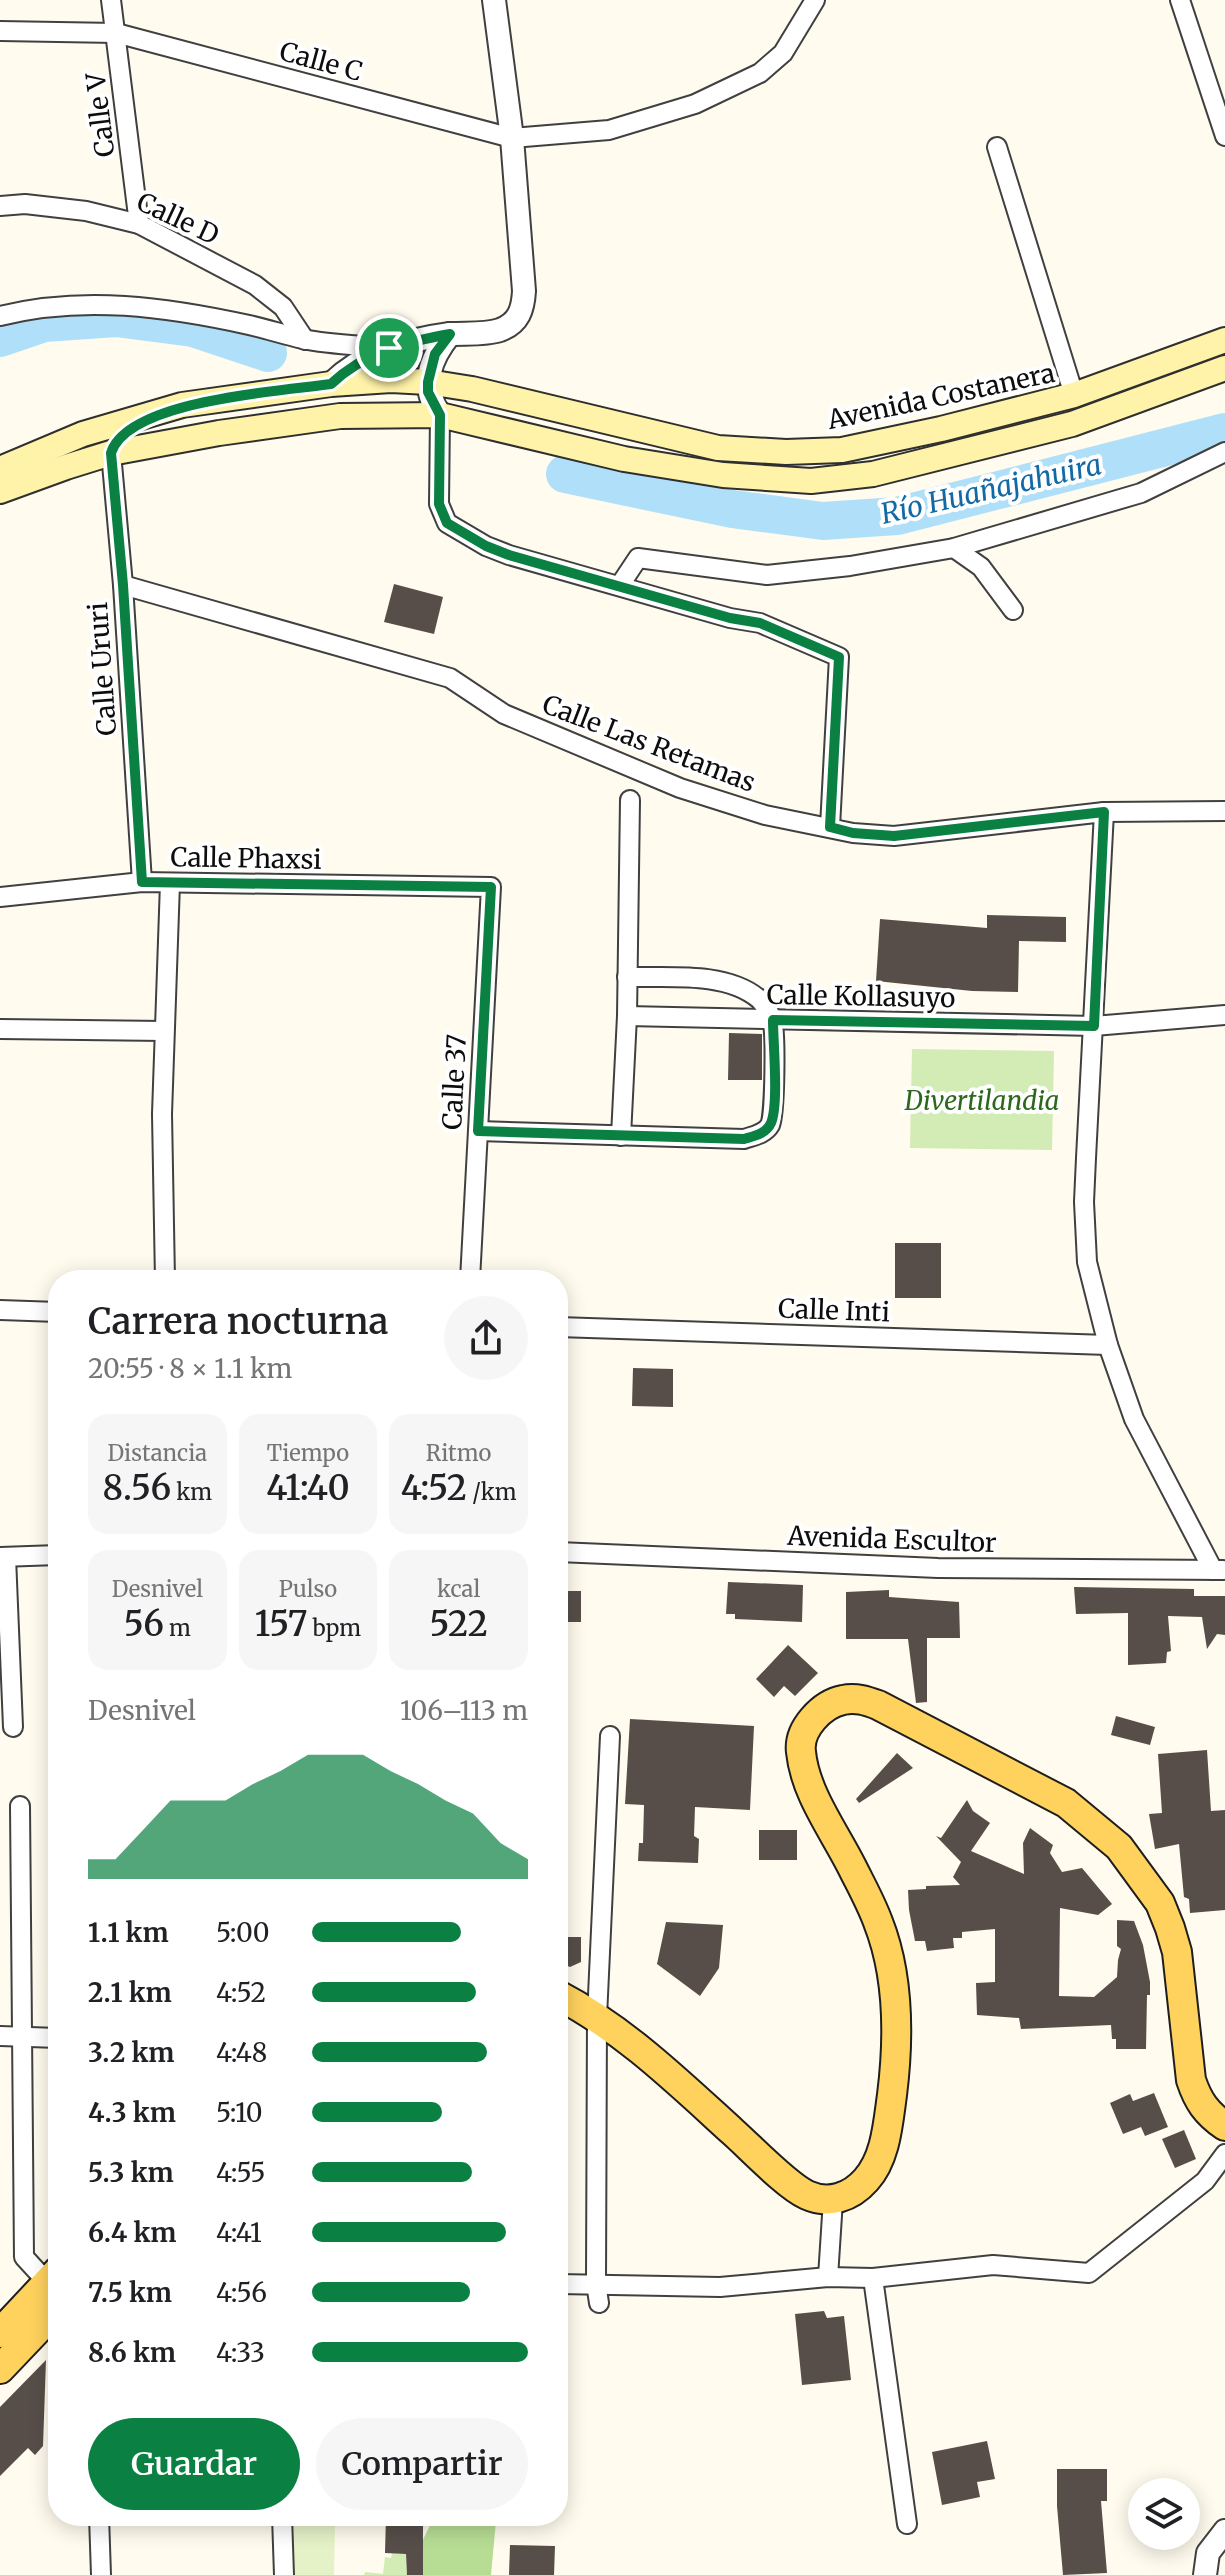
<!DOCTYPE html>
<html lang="es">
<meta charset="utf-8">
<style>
body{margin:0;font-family:Merriweather,serif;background:#f6f6f6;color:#202124;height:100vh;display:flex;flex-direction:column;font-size:30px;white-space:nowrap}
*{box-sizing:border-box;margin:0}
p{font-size:26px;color:#757577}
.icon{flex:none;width:44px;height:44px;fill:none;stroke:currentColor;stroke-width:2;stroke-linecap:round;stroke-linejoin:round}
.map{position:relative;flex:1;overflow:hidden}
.details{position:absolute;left:48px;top:1270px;width:520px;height:1256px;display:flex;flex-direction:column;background:#fff;border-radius:32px;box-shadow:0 4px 20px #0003}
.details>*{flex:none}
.fabs{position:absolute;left:1128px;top:2478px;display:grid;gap:16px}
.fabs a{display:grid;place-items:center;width:72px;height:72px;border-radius:50%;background:#fff;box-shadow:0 4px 20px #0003;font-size:40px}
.pin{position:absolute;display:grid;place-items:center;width:68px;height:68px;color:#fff;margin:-34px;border:4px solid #fff;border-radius:50%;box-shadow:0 2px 8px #0007}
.round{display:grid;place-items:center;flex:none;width:84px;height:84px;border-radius:42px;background:#f6f6f6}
.head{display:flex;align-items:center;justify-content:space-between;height:136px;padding:0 40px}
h1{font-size:36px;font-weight:600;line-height:60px}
.figures{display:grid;grid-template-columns:repeat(3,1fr);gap:12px;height:136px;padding:8px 40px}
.figures div{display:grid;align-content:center;border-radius:20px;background:#f6f6f6;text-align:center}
.figures b{font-size:34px;font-weight:600}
.figures small{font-size:22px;font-weight:400}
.figures p{font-size:22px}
.chart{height:224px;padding:16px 40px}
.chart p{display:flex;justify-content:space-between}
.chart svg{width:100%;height:144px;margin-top:8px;fill:#0b8043;opacity:.7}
.button{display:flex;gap:16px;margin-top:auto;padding:16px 40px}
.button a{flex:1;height:92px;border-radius:48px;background:#0b8043;color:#fff;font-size:32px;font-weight:600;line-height:92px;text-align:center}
.button a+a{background:#f6f6f6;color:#202124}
ul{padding:0 40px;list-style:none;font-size:26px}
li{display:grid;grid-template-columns:128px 96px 1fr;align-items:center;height:60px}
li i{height:20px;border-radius:10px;background:#0b8043}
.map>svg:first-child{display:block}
.green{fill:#d3ebb5}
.forest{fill:#b7dd94}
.pitch{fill:#e5f2c8}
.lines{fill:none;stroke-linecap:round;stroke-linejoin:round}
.river{stroke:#b0e0f9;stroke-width:38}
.building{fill:#574e49}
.minor-casing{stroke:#404040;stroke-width:22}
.tertiary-casing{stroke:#404040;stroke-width:26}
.secondary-casing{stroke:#2f2f2f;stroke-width:28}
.primary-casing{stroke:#1e1e1e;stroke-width:32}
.minor{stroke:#fff;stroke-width:18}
.tertiary{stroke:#fff;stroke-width:22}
.secondary{stroke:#fff3a9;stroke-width:24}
.primary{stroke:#ffd25e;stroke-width:28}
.route-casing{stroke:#fff;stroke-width:16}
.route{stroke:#0b8043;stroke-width:10}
.labels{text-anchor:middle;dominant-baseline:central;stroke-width:8;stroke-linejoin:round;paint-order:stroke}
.street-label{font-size:26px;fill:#0d0d0d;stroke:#fff}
.park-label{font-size:26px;font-style:italic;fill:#2d681a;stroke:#fff}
.water-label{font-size:28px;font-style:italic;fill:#1169a5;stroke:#fff}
</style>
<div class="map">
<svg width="1225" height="2575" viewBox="0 0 1225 2575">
<rect width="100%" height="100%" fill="#fffbee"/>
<g class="green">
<polygon points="912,1049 1054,1051 1052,1150 910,1148"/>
<polygon points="392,2553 406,2554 407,2575 364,2575 365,2572 383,2574 385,2557 391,2558"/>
</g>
<polygon class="forest" points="443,2516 491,2516 496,2521 491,2575 406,2575 433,2519"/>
<polygon class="pitch" points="290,2525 335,2525 334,2575 290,2575"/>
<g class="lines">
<g class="river">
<polyline points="0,338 44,323 116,318 193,328 268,353"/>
<polyline points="565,474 732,509 823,521 897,516 1225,432"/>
</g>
</g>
<g class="building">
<polygon points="394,584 443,597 434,634 384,622"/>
<polygon points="987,915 1066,917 1066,942 1019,941 1018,992 972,991 876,981 880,919 987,928"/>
<polygon points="729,1033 762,1034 762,1080 728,1080"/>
<rect x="895" y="1243" width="46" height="55"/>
<polygon points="633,1368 673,1369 673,1407 632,1406"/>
<polygon points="728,1582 803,1585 802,1622 735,1619 735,1614 726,1614"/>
<polygon points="1074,1587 1194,1589 1194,1596 1225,1596 1225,1635 1217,1634 1207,1649 1202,1617 1168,1616 1171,1651 1167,1652 1166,1663 1128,1665 1128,1613 1076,1614"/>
<polygon points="889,1590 889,1597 959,1602 960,1638 927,1638 927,1702 916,1703 908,1639 846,1639 846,1592"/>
<rect x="558" y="1591" width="23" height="31"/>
<polygon points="788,1645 818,1673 795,1696 784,1686 774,1697 756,1679"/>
<polygon points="1116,1716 1155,1727 1150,1745 1111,1735"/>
<polygon points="630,1719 754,1726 750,1810 695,1807 694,1836 699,1839 698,1863 638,1861 639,1843 643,1843 644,1805 625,1804"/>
<polygon points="1207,1750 1211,1811 1225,1810 1225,1910 1190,1913 1189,1899 1184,1897 1179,1844 1155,1849 1149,1814 1162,1813 1158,1754"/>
<polygon points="897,1753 913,1768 859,1803 856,1799"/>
<polygon points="967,1800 973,1811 990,1823 971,1851 1024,1874 1023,1843 1030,1828 1053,1845 1050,1853 1062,1872 1082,1868 1112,1904 1098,1915 1060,1908 1059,1996 1094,1997 1117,1977 1118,1960 1121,1949 1117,1946 1117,1920 1134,1921 1143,1945 1150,1982 1150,1995 1147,1995 1146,2049 1116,2049 1116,2039 1112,2039 1111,2025 1021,2029 1019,2018 977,2015 976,1983 995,1982 995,1929 962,1932 962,1938 953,1938 954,1948 927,1951 925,1941 915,1941 909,1910 908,1890 926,1889 926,1886 960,1885 953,1877 961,1862 936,1836 941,1838"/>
<rect x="759" y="1830" width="38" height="30"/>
<polygon points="666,1922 723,1925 719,1968 700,1996 657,1964"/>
<polygon points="558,1937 581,1937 581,1962 570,1967 558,1962"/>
<polygon points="1154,2093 1168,2127 1145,2136 1141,2127 1123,2134 1110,2103 1130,2094 1133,2101"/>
<polygon points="1184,2130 1196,2159 1175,2168 1162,2139"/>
<polygon points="824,2311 827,2318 844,2316 851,2380 802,2385 795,2314"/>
<polygon points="46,2360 43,2446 35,2455 28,2448 0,2476 0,2407"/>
<polygon points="987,2441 995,2479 977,2482 980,2497 942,2505 932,2452"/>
<polygon points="1057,2469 1107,2469 1107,2501 1101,2501 1107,2573 1063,2575 1057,2506"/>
<polygon points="386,2516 423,2516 423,2575 407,2575 406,2554 385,2553"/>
<polygon points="510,2545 555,2546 554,2575 509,2575"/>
</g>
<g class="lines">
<defs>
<g id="minor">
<polyline points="111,0 139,224"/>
<polyline points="1180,0 1225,136"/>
<polyline points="0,31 116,33 512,138 609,130 695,104 760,73 783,53 815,0"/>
<polyline points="997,147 1074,395"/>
<polyline points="0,206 25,204 86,211 139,224 255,285 283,307 305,340"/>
<path d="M0,316C83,295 167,307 249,325C267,329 285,335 303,339C331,345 361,345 389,348"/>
<polyline points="440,415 439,504 447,523 486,546 509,555 730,618 760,623 839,657 830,827"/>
<polyline points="111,453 123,585 142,882"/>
<polyline points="954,548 981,567 1013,610"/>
<polyline points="123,585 450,678 504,714 680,788 765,815 853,833 894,836 1104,812 1225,811"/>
<polyline points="620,585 638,558 767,575 850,566 954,548 1141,493 1225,452"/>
<polyline points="1104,812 1086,1158 1084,1202 1087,1262 1108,1345 1134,1419 1213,1570"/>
<polyline points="0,897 142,882 491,887 470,1280"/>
<polyline points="627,1016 1094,1026 1225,1015"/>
<polyline points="0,1029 164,1031"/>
<path d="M478,1131L744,1139C753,1136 765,1134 770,1125C775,1115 776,1031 772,1020C771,1014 763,1003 759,999C726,971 668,978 627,977"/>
<polyline points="621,1136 627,1016 630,800"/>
<polyline points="165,1280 162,1114 170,883"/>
<polyline points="0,1310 58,1312"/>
<polyline points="558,1327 1108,1345"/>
<polyline points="558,1552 938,1568 1223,1570"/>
<polyline points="0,1557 58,1555"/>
<polyline points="6,1557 13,1727"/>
<polyline points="20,1806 24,2257 47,2282 55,2282"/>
<polyline points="0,2036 58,2038"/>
<polyline points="828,2277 833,2200"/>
<polyline points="873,2278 907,2524"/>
<polyline points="558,2284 720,2287 828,2277 873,2278 993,2265 1089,2273 1205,2181 1225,2154"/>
<polyline points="599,2303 596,2283 597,2017 610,1736"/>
<polyline points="99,2516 101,2575"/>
<polyline points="282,2516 284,2575"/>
</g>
<g id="tertiary">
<path d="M331,384C364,352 406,340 450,334C466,333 485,335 500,330C519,323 523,309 524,291L512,138L494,0"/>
<path d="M440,415C420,386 429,360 450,334"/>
<polyline points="1205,2575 1208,2553 1225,2531"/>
</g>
<g id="secondary">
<polyline points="0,469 83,434 182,405 331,384 391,380 428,382 472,389 718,448 786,452 842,450 941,429 1074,395 1225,340"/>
<polyline points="0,491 66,467 111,453 219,433 340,416 440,415 624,459 723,475 811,481 873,474 1072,424 1225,368"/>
</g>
<g id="primary">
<path d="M558,1995C625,2030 678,2082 733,2132C751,2148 787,2186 807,2195C829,2205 851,2197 866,2180C886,2158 888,2123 892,2095C899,2039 899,1975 878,1922C871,1903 861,1885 852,1867C834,1831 805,1793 801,1752C798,1729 822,1704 843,1700C856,1697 867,1701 878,1705L1066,1803L1119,1847L1160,1903L1170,1928L1177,1952L1191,2080C1198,2101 1206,2113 1225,2126"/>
<polyline points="0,2333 58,2271"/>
<polyline points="0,2369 58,2308"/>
</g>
</defs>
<use href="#minor" class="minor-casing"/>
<use href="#tertiary" class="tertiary-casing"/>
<use href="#secondary" class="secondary-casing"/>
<use href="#primary" class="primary-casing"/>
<use href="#minor" class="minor"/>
<use href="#tertiary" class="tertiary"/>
<use href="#secondary" class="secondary"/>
<use href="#primary" class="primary"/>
</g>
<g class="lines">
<defs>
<path id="route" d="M450,334L435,354L428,382V392L440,415L439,504L447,523L486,546L509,555L730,618L760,623L839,657L830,827L853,833L894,836L1104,812L1094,1026L773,1020C773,1044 779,1103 771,1123C766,1134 754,1136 744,1139L478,1131L491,887L142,882L123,585L111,453C128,400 281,391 331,384C365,352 405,342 450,334Z"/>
</defs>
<use href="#route" class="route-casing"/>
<use href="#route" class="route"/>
</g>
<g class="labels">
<g class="street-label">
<text transform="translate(321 61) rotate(15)">Calle C</text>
<text transform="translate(100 115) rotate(-97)">Calle V</text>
<text transform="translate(178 218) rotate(25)">Calle D</text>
<text transform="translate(941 396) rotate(-12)">Avenida Costanera</text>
<text transform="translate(102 669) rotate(-94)">Calle Ururi</text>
<text transform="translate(649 743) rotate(21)">Calle Las Retamas</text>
<text transform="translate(246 858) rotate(1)">Calle Phaxsi</text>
<text transform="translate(861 996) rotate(1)">Calle Kollasuyo</text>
<text transform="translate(454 1082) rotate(-87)">Calle 37</text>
<text transform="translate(834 1310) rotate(2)">Calle Inti</text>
<text transform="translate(892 1539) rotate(2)">Avenida Escultor</text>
</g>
<g class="park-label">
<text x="982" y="1100">Divertilandia</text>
</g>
<g class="water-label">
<text transform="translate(991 489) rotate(-13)">Río Huañajahuira</text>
</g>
</g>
</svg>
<div class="fabs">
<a><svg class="icon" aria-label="layers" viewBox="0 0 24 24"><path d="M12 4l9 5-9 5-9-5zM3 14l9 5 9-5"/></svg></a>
</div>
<div class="pin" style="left:389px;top:348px;background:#1e9e55"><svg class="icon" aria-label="arrive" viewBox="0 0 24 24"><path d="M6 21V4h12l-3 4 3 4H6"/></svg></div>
<section class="details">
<div class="head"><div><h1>Carrera nocturna</h1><p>20:55 · 8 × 1.1 km</p></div><a class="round"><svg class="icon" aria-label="share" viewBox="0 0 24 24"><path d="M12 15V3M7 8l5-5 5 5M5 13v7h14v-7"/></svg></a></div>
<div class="figures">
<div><p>Distancia</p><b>8.56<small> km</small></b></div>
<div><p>Tiempo</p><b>41:40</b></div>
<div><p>Ritmo</p><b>4:52<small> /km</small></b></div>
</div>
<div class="figures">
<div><p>Desnivel</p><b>56<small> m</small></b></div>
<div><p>Pulso</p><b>157<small> bpm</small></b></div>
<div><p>kcal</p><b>522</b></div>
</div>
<div class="chart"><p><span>Desnivel</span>106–113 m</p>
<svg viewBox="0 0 160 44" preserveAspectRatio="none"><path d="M0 44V38L10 38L20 29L30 20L40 20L50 20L60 15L70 11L80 6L90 6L100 6L110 11L120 15L130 20L140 24L150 33L160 38V44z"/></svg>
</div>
<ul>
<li><b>1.1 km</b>5:00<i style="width:69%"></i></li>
<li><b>2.1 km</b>4:52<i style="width:76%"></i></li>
<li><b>3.2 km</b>4:48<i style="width:81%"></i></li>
<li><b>4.3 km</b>5:10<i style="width:60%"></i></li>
<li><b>5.3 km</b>4:55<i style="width:74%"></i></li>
<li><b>6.4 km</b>4:41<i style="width:90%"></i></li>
<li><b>7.5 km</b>4:56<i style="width:73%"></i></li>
<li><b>8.6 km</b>4:33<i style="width:100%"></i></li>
</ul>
<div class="button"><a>Guardar</a><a>Compartir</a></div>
</section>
</div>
